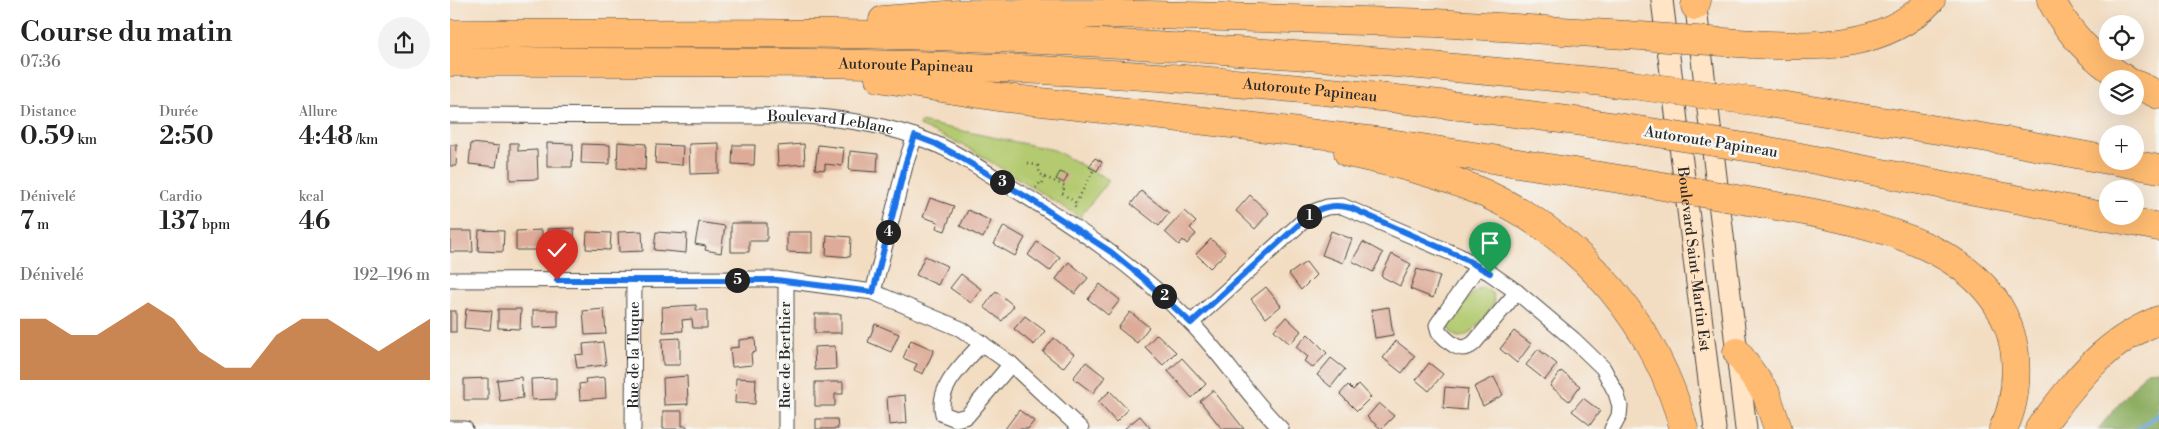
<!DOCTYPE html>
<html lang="fr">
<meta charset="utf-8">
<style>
body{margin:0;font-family:"Libre Bodoni",serif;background:#f2f2f2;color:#222;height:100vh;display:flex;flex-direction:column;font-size:19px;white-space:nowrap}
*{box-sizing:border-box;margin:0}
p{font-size:16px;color:#767676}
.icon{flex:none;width:28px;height:28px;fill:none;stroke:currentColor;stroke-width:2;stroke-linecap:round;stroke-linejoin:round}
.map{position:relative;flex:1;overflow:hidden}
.drawer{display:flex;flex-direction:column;background:#fff;width:450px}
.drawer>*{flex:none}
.buttons{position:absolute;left:1649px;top:15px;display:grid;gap:10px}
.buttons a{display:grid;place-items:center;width:45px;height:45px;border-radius:50%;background:#fff;box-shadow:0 5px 20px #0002;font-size:25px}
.pin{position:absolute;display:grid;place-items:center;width:42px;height:42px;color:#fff;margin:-51px -21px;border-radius:50% 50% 50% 0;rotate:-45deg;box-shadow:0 0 5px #0007}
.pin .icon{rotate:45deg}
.km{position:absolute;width:25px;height:25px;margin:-12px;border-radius:50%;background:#222;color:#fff;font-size:14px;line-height:25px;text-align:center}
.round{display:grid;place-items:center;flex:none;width:52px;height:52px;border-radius:26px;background:#f2f2f2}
.headline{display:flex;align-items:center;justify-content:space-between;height:85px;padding:0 20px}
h1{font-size:28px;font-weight:600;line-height:38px}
.stats{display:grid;grid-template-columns:repeat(3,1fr);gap:8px;height:85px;padding:5px 20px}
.stats div{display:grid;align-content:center}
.stats b{font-size:25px;font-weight:600}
.stats small{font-size:14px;font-weight:400}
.stats p{font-size:14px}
.chart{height:140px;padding:10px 20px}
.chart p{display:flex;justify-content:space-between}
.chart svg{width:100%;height:90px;margin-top:5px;fill:#b45309;opacity:.7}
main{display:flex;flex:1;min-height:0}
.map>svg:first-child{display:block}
.green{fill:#b3ca6f;stroke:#6f7a4d}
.forest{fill:#8eae62;stroke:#5c6c46}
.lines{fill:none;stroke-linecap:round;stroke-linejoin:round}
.stream{stroke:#6ba9dd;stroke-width:4}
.building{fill:#ddab97}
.street-casing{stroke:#494642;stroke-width:17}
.secondary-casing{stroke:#494642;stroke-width:23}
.highway-casing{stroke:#494642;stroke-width:29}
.path{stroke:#494642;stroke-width:2.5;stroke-dasharray:1 4;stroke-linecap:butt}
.street{stroke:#fff;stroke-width:15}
.secondary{stroke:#ffe4c6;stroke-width:21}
.highway{stroke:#febb71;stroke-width:28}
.highway-bridge-casing{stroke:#494642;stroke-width:29;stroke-linecap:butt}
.highway-bridge{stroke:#febb71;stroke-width:28}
.route-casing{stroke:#fff;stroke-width:10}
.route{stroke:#1a73e8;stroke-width:6}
.labels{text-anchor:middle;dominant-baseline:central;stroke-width:5;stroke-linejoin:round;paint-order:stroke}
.street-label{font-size:15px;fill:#2b2b2b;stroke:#f6f6f2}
</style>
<main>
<section class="drawer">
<div class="headline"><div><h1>Course du matin</h1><p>07:36</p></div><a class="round"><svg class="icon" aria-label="share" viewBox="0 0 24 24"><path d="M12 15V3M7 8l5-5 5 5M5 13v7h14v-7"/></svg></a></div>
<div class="stats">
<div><p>Distance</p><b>0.59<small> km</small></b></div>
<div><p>Durée</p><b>2:50</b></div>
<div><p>Allure</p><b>4:48<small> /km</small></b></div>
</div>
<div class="stats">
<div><p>Dénivelé</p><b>7<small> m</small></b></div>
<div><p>Cardio</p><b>137<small> bpm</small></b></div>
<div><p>kcal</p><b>46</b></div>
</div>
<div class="chart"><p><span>Dénivelé</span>192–196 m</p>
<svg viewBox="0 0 160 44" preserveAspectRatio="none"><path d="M0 44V14L10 14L20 22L30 22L40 14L50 6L60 14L70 30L80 38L90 38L100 22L110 14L120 14L130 22L140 30L150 22L160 14V44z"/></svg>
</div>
</section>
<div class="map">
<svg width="1709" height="429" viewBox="0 0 1709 429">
<rect width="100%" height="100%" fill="#f6f6f2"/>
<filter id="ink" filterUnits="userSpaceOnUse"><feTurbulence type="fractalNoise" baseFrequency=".02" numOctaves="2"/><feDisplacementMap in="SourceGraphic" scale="10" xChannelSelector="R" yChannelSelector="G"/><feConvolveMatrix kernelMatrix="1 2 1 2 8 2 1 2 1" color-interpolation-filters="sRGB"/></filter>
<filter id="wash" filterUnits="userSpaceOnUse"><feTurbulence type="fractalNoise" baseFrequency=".0096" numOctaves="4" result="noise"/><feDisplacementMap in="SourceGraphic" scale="20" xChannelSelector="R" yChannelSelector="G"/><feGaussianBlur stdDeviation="1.12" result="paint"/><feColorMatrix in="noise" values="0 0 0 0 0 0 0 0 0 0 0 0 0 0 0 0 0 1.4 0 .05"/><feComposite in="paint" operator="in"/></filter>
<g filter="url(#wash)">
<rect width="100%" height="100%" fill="#f3ddc2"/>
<g class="green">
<polygon points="470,122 604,150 659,180 630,217 515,146 469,126"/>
<path d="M1033,287L1043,294L1044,302L1042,307C1032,319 1012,353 998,328C999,317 1023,290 1033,287Z"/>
</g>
<polygon class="forest" points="1709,370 1709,429 1648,429 1697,371"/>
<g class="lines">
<polyline class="stream" points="1687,429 1709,414"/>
</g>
<g id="blocks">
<g class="building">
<polygon points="168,142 196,144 195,170 167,168"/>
<polygon points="21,143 49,146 46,167 19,164"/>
<polygon points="60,143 68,143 68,151 87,150 88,179 60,180"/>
<polygon points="97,143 123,144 122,167 97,167"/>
<polygon points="269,143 269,173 240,174 239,144"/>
<polygon points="132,144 160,145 160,164 131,163"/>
<polygon points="354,144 355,164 328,166 327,146"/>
<polygon points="0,145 7,145 6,166 0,166"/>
<polygon points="206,145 233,146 232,165 205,163"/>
<polygon points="283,145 305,145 304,165 282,164"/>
<polygon points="368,145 394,148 392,166 375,164 375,170 365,169"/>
<polygon points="400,151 428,154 427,172 399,170"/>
<polygon points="645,158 652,162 647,171 639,167"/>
<polygon points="610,172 618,175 614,183 606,179"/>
<polygon points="691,191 719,213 709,226 681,204"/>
<polygon points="800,195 819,213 805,229 786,211"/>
<polygon points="480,198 504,206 495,231 486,228 488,222 473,217"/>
<polygon points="518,210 541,221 533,238 510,226"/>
<polygon points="734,211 746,222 740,228 746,234 737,244 733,240 729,245 715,232"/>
<polygon points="249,222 275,226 271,253 255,250 256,246 245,244"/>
<polygon points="281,223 317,223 317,241 299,241 299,252 281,252"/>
<polygon points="554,226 575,238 565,256 544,244"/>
<polygon points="124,228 125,250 98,251 97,229"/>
<polygon points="29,230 54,231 53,252 28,251"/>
<polygon points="92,230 92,250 66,250 66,231"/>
<polygon points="0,231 22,231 23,252 0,252"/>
<polygon points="192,231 193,251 169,252 168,232"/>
<polygon points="881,231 902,239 893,263 872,255"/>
<polygon points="137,232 161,233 160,250 136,249"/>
<polygon points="206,232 237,234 236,253 204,250"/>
<polygon points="337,232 362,232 362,253 337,252"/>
<polygon points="377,235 401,237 400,257 376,255"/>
<polygon points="761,239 776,253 760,268 746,254"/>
<polygon points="587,242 610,257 600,271 578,255"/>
<polygon points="913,242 933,253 923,272 902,261"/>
<polygon points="942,254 961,264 950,286 931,276"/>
<polygon points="475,256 497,266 488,285 466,275"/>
<polygon points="619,262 638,278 625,294 606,279"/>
<polygon points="856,262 866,275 851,290 839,274"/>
<polygon points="967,269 990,276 983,298 960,289"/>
<polygon points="511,274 531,289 521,303 500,288"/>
<polygon points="650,284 670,300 658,315 638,299"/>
<polygon points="816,287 831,306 816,318 801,299"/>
<polygon points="546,291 564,306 552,321 534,307"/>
<polygon points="246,305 246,310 257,310 257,328 243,328 242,319 232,320 233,331 213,332 212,307"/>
<polygon points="939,307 943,335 925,338 921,310"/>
<polygon points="16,309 42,311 40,330 14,328"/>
<polygon points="48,309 71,309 70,329 48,328"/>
<polygon points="154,309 156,334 135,335 133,311"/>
<polygon points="83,310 108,310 108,327 83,328"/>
<rect x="0" y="311" width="6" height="21"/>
<polygon points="680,312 699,327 687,343 668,328"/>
<rect x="365" y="314" width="26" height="19"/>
<polygon points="575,316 595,331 584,345 564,329"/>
<polygon points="836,317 851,331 840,344 824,330"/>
<polygon points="425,324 449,334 441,352 418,342"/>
<polygon points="1064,331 1081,344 1067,363 1050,349"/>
<polygon points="707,334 726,352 713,365 695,347"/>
<polygon points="858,334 877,353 863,368 854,361 858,357 846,347"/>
<polygon points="230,338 230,365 213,365 212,339"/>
<polygon points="305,338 306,352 301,353 302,365 282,367 280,348 289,347 289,340"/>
<polygon points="604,338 624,354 613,368 593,352"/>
<polygon points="461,340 484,350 473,374 464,370 467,364 453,358"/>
<polygon points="946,341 965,356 952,373 933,358"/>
<polygon points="153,342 156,365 127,368 125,355 134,354 133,344"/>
<polygon points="385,346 386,369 365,370 364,347"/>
<polygon points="1088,349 1107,364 1095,380 1076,365"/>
<polygon points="732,358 756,384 742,398 718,371"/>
<polygon points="881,358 895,369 881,387 867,375"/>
<polygon points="636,362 655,377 643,393 623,378"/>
<polygon points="979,363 993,374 979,391 966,380"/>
<polygon points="1111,371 1130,386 1119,401 1100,386"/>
<polygon points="237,376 238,404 214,405 213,378"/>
<polygon points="71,377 73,398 50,401 47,380"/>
<polygon points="155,377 156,398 130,400 129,384 136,383 135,379"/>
<polygon points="1044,377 1053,395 1033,406 1024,387"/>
<polygon points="38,378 38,400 14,400 14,379"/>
<polygon points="106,378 106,399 82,400 81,379"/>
<polygon points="286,378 306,379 305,404 285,403"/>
<polygon points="365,382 393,382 393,394 385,394 385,406 365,406"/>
<polygon points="909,384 921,397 907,411 890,394 898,385 903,390"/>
<polygon points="995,387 1018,389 1016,410 993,408"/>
<polygon points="763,390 794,429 772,429 750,401"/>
<polygon points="660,391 678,410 666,422 648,402"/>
<polygon points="455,395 457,423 439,425 437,397"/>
<polygon points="1133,398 1150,411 1140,425 1122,411"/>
<polygon points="929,403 944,416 931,429 917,417"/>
<polygon points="569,410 584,421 578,429 555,429"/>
<polygon points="213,411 232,411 232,426 237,426 237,429 213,429"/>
<polygon points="690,416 701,429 674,429"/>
<polygon points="366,419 387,419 388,429 366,429"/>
</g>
</g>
</g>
<g filter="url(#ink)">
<use href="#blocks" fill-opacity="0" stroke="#494642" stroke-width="1"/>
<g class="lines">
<defs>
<g id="street">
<path id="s1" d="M0,115L356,116C397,119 440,126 478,141C505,151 529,168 554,183C621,223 686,266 741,323C773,356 798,396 831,429"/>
<path d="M1028,266L987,325L989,332C999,342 1010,355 1024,343L1067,292"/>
<polyline points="0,280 326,279 423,292 511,329 561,364 631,429"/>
<polyline points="423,292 456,162 465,136"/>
<polyline points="741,323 863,212 877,207 892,206 1009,256 1040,273 1067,292 1124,340 1153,368 1166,393 1170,406 1169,416 1162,429"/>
<path d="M532,343C515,363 486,386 493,414L506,419L517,416L561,364"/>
<polyline points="0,429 15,429"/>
<path id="s2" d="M183,429L184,280"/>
<polyline points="336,429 336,280"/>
</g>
<g id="secondary">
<path id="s3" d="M1212,0L1265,429"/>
<polyline points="1245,0 1296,429"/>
</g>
<g id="highway">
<path d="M1601,0C1618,33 1643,59 1675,79"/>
<polyline points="1245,6 1247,0"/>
<polyline points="433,20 508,14 664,14 986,23 1176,35"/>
<path d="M0,34C161,34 321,31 482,36C716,43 949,61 1182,85"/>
<path d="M1302,44C1365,48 1435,49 1481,0"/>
<path id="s4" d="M0,62C203,62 407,60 610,71C804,81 996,102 1188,130"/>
<polyline points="429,78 548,97 927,141 1195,183"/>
<polyline points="1685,84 1709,95"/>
<polyline points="1318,103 1563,142 1658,160"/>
<polyline points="1314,150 1709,227"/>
<path d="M898,153C945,163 992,174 1036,194C1134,239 1206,325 1234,429"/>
<polyline points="1666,161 1709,169"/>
<path d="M1321,205C1408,221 1552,243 1565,355C1567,381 1565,406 1553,429"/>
<polyline points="1287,352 1316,393 1328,429"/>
<path d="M1589,429C1626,381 1651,344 1709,320"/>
</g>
</defs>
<use href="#street" class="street-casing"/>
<use href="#secondary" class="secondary-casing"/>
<use href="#highway" class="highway-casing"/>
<g class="path">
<polyline points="578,163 588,166 590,174 595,177 592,184 590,183 586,188"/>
<polyline points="595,177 615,186 612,193 626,203 624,211"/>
<polyline points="626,203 643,171 643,169"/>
</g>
<use href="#street" class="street"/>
<use href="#secondary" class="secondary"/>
<use href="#highway" class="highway"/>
<defs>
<g id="highway-bridge">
<polyline points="1176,35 1302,44"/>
<polyline points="1182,85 1318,103"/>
<polyline points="1188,130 1314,150"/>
<polyline points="1195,183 1321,205"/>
</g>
</defs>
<use href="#highway-bridge" class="highway-bridge-casing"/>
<use href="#highway-bridge" class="highway-bridge"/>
</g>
</g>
<g class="lines" filter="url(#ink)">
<defs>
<path id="route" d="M107,280H326L423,292L456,162L465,136L486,144L508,156L580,199L661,252L694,279L741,323L857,217C871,206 884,204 901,208L1009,256L1040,273"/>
</defs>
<use href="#route" class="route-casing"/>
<use href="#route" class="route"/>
</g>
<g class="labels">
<g class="street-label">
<text stroke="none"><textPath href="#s4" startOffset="456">Autoroute Papineau</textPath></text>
<text stroke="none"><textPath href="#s4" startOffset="861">Autoroute Papineau</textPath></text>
<text stroke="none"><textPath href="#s1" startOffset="381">Boulevard Leblanc</textPath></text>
<text transform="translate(1261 142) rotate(9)">Autoroute Papineau</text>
<text stroke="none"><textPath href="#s3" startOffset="261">Boulevard Saint-Martin Est</textPath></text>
<text stroke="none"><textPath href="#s2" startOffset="74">Rue de la Tuque</textPath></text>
<text transform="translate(335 355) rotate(-90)">Rue de Berthier</text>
</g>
</g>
</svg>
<div class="buttons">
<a><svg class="icon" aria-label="locate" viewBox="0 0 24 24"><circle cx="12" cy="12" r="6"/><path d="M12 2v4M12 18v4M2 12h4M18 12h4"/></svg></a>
<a><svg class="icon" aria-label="layers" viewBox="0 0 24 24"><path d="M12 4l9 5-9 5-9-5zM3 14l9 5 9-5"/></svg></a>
<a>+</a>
<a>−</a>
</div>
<div class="pin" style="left:1040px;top:273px;background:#1e9e55"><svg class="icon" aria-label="arrive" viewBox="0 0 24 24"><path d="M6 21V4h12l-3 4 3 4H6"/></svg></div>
<div class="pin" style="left:107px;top:280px;background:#d93025"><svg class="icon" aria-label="check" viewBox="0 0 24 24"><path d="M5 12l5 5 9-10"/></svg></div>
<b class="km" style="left:859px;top:216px">1</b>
<b class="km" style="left:714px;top:296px">2</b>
<b class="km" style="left:552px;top:182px">3</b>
<b class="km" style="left:438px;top:232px">4</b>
<b class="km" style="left:287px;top:280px">5</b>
</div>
</main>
